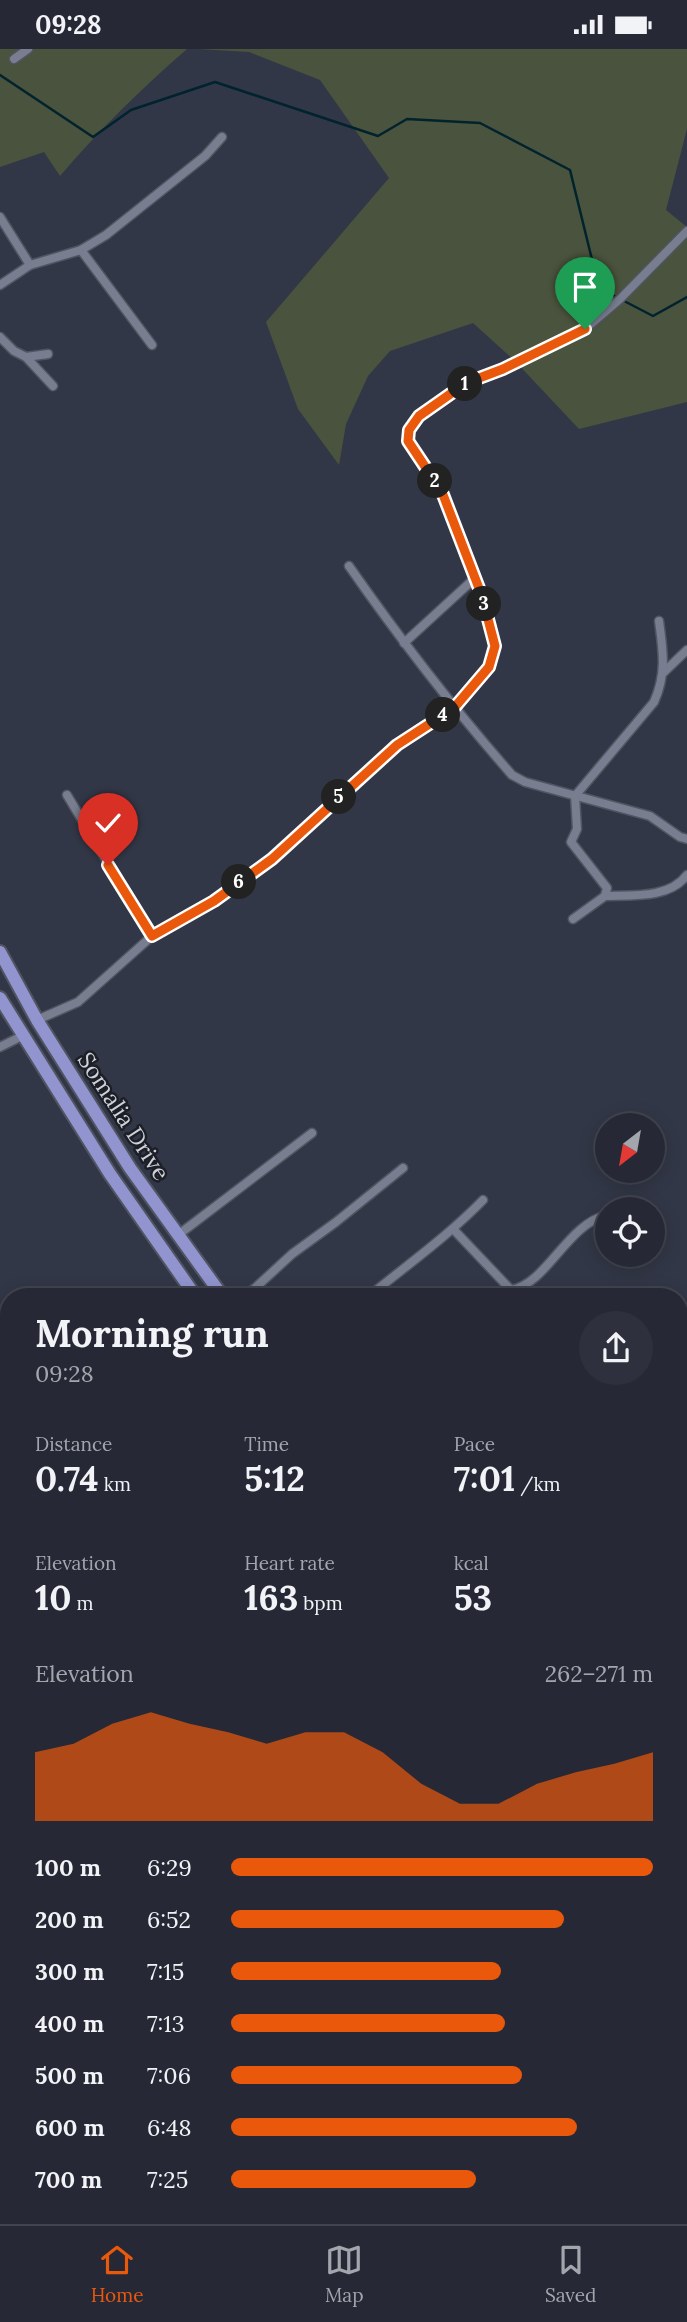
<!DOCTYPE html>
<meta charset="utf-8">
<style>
body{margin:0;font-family:Lora,serif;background:#2e313d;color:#f1f3f6;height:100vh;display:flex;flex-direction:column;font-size:26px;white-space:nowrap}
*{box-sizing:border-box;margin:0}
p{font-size:23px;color:#a4a6ad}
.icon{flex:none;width:38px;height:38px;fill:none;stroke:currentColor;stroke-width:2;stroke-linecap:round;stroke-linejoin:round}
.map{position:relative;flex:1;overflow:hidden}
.drawer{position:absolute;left:0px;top:1239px;width:688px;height:936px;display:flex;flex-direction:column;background:#262935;border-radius:28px 28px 0 0;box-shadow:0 4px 18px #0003,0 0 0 2px #424550}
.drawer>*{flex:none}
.needle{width:46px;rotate:211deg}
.tools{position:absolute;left:595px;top:1064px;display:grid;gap:14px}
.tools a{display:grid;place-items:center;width:70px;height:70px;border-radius:50%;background:#262935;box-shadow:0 4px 18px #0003,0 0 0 2px #424550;font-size:35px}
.pin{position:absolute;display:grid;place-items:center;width:60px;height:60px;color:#fff;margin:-72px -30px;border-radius:50% 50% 50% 0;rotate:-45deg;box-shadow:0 0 7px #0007}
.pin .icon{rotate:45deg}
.km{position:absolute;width:35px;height:35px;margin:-18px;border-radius:50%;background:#222;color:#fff;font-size:19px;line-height:35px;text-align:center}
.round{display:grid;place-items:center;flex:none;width:74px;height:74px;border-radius:37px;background:#2e313d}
.summary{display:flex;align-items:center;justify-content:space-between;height:119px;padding:0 35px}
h1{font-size:38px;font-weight:800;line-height:52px}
.metrics{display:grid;grid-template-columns:repeat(3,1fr);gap:10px;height:119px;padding:7px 35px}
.metrics div{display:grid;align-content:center}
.metrics b{font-size:35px;font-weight:800}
.metrics small{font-size:19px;font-weight:400}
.metrics p{font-size:19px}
.chart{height:196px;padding:14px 35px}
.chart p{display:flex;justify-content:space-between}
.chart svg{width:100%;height:126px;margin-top:7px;fill:#ea580c;opacity:.7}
ul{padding:0 35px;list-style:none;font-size:23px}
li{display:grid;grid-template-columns:112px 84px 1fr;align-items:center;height:52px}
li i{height:18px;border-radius:9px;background:#ea580c}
.status{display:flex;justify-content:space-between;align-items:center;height:49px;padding:0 35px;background:#262935;direction:ltr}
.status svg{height:19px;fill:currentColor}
.tabs{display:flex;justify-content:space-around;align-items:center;height:98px;border-top:2px solid #424550;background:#262935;font-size:19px;color:#a4a6ad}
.tabs a{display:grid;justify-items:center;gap:4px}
.tabs .selected{color:#ea580c}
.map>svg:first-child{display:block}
.green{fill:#4a533d}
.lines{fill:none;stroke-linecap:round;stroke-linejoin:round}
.stream{stroke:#00232e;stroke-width:2.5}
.street-casing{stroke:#505561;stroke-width:11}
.secondary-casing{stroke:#505561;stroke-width:16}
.primary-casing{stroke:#505561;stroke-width:16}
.street{stroke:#787d8f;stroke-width:8}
.secondary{stroke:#8589b0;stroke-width:12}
.primary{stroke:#9294d0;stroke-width:12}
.route-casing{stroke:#fff;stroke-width:14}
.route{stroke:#ea580c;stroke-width:9}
.labels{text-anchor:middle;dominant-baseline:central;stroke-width:5;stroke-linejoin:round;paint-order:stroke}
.street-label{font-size:23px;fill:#ced2db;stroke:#1d1f26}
</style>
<div class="status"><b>09:28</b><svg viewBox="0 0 49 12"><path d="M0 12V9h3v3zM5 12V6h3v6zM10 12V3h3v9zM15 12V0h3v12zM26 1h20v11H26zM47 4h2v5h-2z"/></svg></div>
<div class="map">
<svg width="687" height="2175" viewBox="0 0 687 2175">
<rect width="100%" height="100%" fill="#323747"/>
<g class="green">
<path d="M0,0H187C141,40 99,81 60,127L44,103L0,118Z"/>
<polygon points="198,0 687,0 687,80 666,161 687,178 687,353 579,380 514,311 473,274 390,302 368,327 346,375 339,416 298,360 266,273 389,129 320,31 249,3"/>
</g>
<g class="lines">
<polyline class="stream" points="0,26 93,88 131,61 215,33 378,87 407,70 480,74 570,121 599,239 653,267 687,248"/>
<defs>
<g id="street">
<polyline points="14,10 28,0"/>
<polyline points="0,168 30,216"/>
<polyline points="81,201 152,296"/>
<polyline points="0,236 30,216 81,201 106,186 205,107 222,88"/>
<polyline points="0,288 14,302 26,308 53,337"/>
<polyline points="26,308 48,305"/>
<path d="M349,517C400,590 454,660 512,726L525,733L650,767L680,788L687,790"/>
<polyline points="404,594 475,529"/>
<polyline points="664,623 687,601"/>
<polyline points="67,746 152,887"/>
<path d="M605,847C632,846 669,850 687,826"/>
<path d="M573,870L605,847L607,839L571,793L577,780L575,747L654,653C667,624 663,602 659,572"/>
<polyline points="37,971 78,953 152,887 214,852 272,810 397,696 454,659 489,618 495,597 482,547 442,443 408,392 409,381 419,367 466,334 503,320 585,280 620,250 687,182"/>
<polyline points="0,998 22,987"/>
<path d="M454,1181L511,1241C547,1235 567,1175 607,1166"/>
<polyline points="178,1186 312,1084"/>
<polyline points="381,1238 389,1248"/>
<polyline points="240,1248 254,1240 292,1205 336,1173 403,1119"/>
<path d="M368,1248C407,1216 448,1187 483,1151"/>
<polyline points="679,1312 687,1301"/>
<polyline points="0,1342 9,1352"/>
<polyline points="679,1512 687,1518"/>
<polyline points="679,1557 687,1547"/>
<polyline points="0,1558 9,1559"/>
<polyline points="0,1852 9,1855"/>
<polyline points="0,1921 9,1923"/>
<polyline points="0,1998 9,2000"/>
<polyline points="582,2166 590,2175"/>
</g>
<polyline id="secondary" points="0,1442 9,1438"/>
<g id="primary">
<polyline points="0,903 37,971 130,1119 223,1248"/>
<polyline points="0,949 110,1125 196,1248"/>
<polyline points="679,1692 687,1698"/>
<polyline points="679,1714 687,1720"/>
</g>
</defs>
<use href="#street" class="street-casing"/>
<use href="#secondary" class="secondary-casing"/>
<use href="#primary" class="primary-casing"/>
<use href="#street" class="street"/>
<use href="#secondary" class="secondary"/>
<use href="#primary" class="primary"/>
</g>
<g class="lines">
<defs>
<polyline id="route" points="108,816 152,887 214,852 272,810 397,696 454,659 489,618 495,597 482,547 442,443 408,392 409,381 419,367 466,334 503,320 585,280"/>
</defs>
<use href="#route" class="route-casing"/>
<use href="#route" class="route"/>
</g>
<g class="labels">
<g class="street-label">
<text transform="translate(124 1067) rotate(57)">Somalia Drive</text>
</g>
</g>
</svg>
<div class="tools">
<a><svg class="needle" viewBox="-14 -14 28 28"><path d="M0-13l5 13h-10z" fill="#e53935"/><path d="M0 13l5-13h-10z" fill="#a4a6ad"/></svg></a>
<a><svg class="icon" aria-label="locate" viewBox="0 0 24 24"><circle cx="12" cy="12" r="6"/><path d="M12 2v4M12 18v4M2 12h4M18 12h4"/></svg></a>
</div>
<div class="pin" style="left:585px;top:280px;background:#1e9e55"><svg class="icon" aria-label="arrive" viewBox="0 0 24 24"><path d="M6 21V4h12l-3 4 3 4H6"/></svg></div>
<div class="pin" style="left:108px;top:816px;background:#d93025"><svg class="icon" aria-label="check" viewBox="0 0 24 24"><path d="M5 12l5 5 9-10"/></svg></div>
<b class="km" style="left:465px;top:335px">1</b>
<b class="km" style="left:435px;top:432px">2</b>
<b class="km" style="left:484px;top:555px">3</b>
<b class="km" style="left:443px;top:666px">4</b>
<b class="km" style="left:339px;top:748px">5</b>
<b class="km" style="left:239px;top:833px">6</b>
<section class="drawer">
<div class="summary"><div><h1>Morning run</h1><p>09:28</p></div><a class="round"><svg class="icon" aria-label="share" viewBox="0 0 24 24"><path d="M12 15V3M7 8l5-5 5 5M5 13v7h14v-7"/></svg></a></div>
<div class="metrics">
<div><p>Distance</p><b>0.74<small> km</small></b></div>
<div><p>Time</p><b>5:12</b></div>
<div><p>Pace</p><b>7:01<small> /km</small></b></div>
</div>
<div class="metrics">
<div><p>Elevation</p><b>10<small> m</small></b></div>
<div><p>Heart rate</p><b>163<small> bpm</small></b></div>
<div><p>kcal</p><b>53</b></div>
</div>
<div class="chart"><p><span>Elevation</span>262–271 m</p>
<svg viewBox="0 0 160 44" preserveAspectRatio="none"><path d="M0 44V20L10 17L20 10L30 6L40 10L50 13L60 17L70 13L80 13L90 20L100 31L110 38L120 38L130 31L140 27L150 24L160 20V44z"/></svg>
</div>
<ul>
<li><b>100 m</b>6:29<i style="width:100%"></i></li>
<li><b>200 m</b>6:52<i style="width:79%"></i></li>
<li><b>300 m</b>7:15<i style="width:64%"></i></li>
<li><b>400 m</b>7:13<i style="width:65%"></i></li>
<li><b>500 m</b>7:06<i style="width:69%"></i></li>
<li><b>600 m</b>6:48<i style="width:82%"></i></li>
<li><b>700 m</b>7:25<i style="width:58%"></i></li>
</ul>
</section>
</div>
<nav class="tabs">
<a class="selected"><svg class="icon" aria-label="home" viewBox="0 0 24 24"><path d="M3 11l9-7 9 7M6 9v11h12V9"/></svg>Home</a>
<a><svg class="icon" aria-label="map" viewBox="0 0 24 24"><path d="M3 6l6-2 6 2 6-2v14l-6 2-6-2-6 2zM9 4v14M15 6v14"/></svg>Map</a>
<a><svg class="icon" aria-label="saved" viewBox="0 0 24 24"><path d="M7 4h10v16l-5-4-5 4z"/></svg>Saved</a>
</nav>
